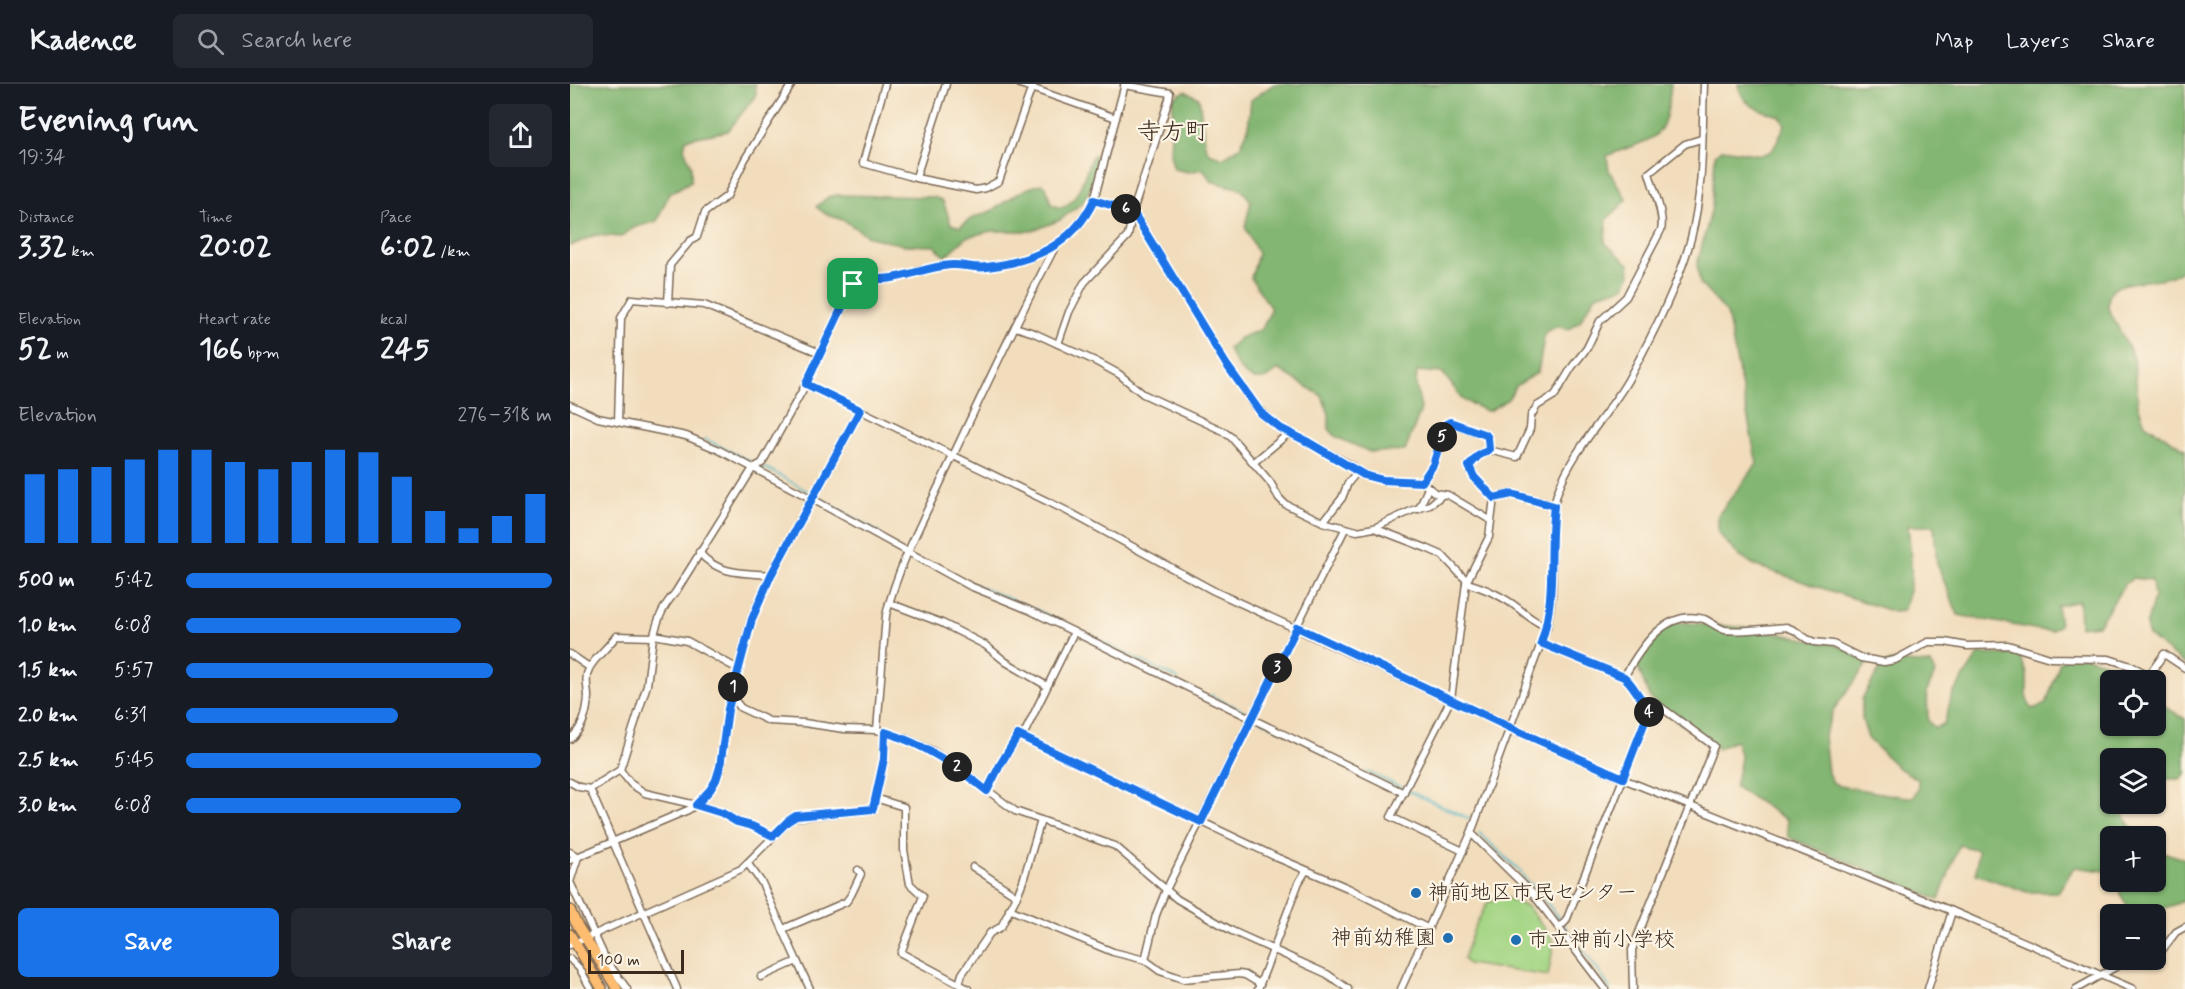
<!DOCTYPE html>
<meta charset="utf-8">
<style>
body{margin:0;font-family:Mynerve,"Klee One",sans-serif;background:#242831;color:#f1f3f6;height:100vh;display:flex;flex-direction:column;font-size:22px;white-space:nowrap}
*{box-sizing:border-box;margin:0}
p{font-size:20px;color:#9ea1a6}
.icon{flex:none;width:33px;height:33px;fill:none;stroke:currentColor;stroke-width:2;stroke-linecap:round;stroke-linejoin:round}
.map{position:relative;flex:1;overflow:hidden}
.side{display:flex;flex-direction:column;background:#171b24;width:570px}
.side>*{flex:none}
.controls{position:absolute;left:1530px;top:586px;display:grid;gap:12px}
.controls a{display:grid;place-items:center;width:66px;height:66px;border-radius:9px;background:#171b24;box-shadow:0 2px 4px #0004;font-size:30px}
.scale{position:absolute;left:18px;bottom:15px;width:96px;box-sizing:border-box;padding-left:6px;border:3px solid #3b2a1e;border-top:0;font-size:16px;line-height:21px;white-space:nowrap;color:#3b2a1e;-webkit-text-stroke:4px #fcf5e5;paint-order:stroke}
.pin{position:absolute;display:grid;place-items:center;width:51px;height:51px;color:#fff;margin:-26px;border-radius:12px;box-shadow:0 3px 9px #0006}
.km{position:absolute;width:30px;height:30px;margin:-15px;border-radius:50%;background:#222;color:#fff;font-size:16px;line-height:30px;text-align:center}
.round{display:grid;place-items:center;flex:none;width:63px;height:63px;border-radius:9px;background:#242831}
.head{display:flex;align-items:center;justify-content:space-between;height:102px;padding:0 18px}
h1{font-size:33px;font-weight:700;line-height:45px}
.metrics{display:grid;grid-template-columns:repeat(3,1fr);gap:9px;height:102px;padding:6px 18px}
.metrics div{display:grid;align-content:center}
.metrics b{font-size:30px;font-weight:700}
.metrics small{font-size:16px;font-weight:400}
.metrics p{font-size:16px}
.chart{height:168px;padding:12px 18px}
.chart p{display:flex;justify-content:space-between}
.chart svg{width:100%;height:108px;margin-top:6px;stroke:#1a73e8;stroke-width:6}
.action{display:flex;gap:12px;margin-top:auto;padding:12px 18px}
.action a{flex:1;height:69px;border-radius:9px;background:#1a73e8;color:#fff;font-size:24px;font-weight:700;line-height:69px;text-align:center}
.action a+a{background:#242831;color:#f1f3f6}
ul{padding:0 18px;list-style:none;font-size:20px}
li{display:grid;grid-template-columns:96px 72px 1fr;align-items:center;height:45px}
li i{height:15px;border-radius:8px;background:#1a73e8}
header{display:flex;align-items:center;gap:36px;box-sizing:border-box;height:84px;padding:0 30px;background:#171b24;border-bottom:2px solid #363941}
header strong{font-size:28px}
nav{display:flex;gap:33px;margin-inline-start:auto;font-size:21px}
.search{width:420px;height:54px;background:#242831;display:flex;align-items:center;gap:15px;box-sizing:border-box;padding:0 21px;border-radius:9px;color:#9ea1a6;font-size:22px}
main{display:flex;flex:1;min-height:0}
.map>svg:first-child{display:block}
.green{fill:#a4d584;stroke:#708051;stroke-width:1.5}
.forest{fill:#83b672;stroke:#5f7048;stroke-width:1.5}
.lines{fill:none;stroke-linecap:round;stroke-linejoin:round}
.stream{stroke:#48b4c4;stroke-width:2}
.minor-casing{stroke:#7b6855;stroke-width:9}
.highway-casing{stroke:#7b6855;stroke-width:12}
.minor{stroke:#fff;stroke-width:6}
.highway{stroke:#fdbc6f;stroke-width:9}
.route-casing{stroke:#fff;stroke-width:12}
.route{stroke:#1a73e8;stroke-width:8}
.poi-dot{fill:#1f6fb2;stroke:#fcf5e5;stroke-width:2}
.labels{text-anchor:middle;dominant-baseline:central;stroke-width:4.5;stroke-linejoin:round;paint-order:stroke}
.poi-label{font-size:21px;fill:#3b2a1e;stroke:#fcf5e5;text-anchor:start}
.quarter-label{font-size:24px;fill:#3b2a1e;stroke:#fcf5e5}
</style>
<header>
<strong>Kadence</strong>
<div class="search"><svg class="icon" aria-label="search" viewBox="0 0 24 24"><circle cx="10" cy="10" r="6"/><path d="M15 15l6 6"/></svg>Search here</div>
<nav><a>Map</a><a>Layers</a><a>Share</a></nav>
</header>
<main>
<section class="side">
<div class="head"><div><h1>Evening run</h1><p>19:34</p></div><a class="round"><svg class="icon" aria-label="share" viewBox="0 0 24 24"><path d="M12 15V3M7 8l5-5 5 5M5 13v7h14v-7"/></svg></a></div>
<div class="metrics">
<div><p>Distance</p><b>3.32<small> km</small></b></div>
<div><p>Time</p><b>20:02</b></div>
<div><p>Pace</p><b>6:02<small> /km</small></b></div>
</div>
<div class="metrics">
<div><p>Elevation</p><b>52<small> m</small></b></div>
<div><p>Heart rate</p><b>166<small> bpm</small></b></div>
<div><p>kcal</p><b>245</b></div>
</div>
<div class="chart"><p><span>Elevation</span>276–318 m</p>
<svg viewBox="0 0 160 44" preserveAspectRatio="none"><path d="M5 44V16M15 44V14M25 44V13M35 44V10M45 44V6M55 44V6M65 44V11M75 44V14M85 44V11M95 44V6M105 44V7M115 44V17M125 44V31M135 44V38M145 44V33M155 44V24"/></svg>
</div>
<ul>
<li><b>500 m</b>5:42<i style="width:100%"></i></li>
<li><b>1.0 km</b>6:08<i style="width:75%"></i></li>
<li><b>1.5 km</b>5:57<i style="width:84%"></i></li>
<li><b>2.0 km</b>6:31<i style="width:58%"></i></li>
<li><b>2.5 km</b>5:45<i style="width:97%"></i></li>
<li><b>3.0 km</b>6:08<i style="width:75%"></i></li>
</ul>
<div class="action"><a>Save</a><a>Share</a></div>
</section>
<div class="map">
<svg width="1615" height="905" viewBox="0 0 1615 905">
<rect width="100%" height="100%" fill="#fcf5e5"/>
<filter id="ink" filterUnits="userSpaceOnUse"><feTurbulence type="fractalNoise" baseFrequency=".0167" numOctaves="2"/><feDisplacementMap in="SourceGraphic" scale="12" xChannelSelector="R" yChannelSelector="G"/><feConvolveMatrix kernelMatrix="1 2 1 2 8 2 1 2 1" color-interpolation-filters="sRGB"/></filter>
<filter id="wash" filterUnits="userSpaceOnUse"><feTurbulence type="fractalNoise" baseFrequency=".008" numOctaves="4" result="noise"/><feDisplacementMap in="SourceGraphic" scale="24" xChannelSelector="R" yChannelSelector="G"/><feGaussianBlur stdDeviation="1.35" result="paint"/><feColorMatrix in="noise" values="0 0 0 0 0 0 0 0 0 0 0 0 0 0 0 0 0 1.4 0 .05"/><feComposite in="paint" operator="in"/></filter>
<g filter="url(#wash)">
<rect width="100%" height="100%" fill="#f1dcbb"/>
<polygon class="green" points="927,810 958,823 979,850 984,859 978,892 898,880 893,875 905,842 918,818 923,817"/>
<g class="forest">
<polygon points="0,0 185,0 186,11 158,47 116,55 114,64 121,82 121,97 99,110 87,137 63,144 51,153 25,151 0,162"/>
<path d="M704,0H1101C1095,60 1088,51 1037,72L1039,87L1057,116L1037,135L1035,159L1059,180L1060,190L1055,203L1026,211L1010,237L998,246L988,242L975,248L968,288L946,302L938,315L921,326L916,327L893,316L873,289L847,287L846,301L851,325L835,367L800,368L766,353L759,345V330L752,312L708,285C705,288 700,293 696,294C676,301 665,279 658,265L670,254L692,245L700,228V223L681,194L688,170L675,143L681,117L671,105L641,97L633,85L618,88L604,85L600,70L603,14L615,7L629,14L635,61L639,69L653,74L670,63L678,45L681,16Z"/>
<path d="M1168,0H1615V184C1597,202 1556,193 1543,206C1538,211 1538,218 1538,224L1564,274L1568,321L1575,340L1615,365V581L1579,552L1576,542L1584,514L1582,496L1563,494L1555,500L1528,541L1510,543L1509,517L1487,522L1490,541L1481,547L1470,546L1388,531L1367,480L1364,442H1338C1341,472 1345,498 1333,527L1324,528L1186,482L1169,472L1148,449V431L1187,380L1157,229L1130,200L1127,181L1142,123L1145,71L1152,65L1192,71L1202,67L1215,41L1210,32C1190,26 1172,23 1168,0Z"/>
<path d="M522,72H526L529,75L527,90L514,117L490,136L462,147H421L397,153L375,173L365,162L334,161L299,153L275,137L256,130L246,123L258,113L267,111L364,113L373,117L381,140L390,143C393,140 397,137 401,135C408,131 416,130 423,126C437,116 455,103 472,100L476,102L481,120L490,124C509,120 515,88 522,72Z"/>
<polygon points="1105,538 1181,544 1261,560 1302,573 1264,625 1254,652 1258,689 1262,698 1270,702 1334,713 1343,713 1348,705 1348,695 1328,684 1298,654 1292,635 1292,615 1312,581 1322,577 1361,580 1365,589 1357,607 1358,637 1365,644 1374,640 1382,611 1409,570 1449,571 1457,589 1457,616 1462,625 1476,620 1490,578 1498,572 1516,573 1554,584 1567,597 1540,597 1540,642 1586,642 1586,617 1615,635 1615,690 1610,695 1586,695 1586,675 1540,675 1540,720 1547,720 1567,753 1540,753 1540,791 1535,787 1504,783 1488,808 1457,808 1406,790 1408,766 1389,761 1369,816 1218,753 1217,736 1165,703 1171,674 1166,656 1148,665 1104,635 1080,614 1067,581 1087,548"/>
<path d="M1586,766L1615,775V816C1601,823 1568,835 1556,820C1551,814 1549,805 1546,798H1586Z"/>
</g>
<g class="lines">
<g class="stream">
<polyline points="135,355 181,378"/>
<polyline points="192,384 198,385 239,408"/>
<polyline points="253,416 310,449"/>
<polyline points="398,498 459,523"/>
<polyline points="465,525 608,595"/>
<polyline points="640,611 680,630"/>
<polyline points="690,635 709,645"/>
<polyline points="797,688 900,735"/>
<polyline points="909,749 949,786 957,798 964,802 1028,886 1040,905"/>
</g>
</g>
</g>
<g filter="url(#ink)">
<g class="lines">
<defs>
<g id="minor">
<polyline points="315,0 293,79 346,94 406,106 416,104 429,97 463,0"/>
<polyline points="450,0 546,34"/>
<polyline points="346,93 376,0"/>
<polyline points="524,116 563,127 656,280 679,312 682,319 710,344 781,381 787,388 813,396 852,398 865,409 878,411 920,436"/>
<polyline points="98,219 100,181 120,157 127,153 135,128 157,112 175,75 222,0"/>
<polyline points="445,243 464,249 525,277 549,290 573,310 651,346 661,353 700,398 709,414 715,420 753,438 787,447 804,444 856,464 872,471 892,492 897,496"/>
<polyline points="488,260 499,228 514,199 558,152 563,127 599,15 600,9 554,1"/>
<polyline points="236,300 497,427 644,507 941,644 1053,695 1382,827 1563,905"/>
<polyline points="0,321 28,334 116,352 147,365 244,416 400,502 459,526 834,709"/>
<polyline points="48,338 51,234 62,215 134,221 250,269"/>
<polyline points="683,379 719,349"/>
<polyline points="852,398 863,381 876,340 880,338 916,351 918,354 919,366"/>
<polyline points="924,414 942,410 984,422"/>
<polyline points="849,425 858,404"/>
<polyline points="753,438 772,414 778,399 787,388"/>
<polyline points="804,444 843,426 860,421 872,411"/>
<path d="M129,468C147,491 175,489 201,491"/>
<path d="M896,499C913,503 934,513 948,524C959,533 964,537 977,543"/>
<polyline points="319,519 372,539 415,561 436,578 477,602"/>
<path d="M84,551C88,535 93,522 105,509L183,384L192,379L236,300L283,200C294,190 309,197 322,194C342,191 361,182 381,181C393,180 404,185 417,183C464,177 503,161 524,116L555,0"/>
<polyline points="971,559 1054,593 1059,597 1075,620 1088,621 1144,662 1062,866 1063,905"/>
<polyline points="0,570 19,583"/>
<path d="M1054,593C1070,565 1095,524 1134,535C1141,538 1148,544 1155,546C1168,548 1201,544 1216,543L1224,546L1237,555L1244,558L1263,560L1291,574L1314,578L1325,576L1358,558H1375L1397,562L1438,561L1480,574L1539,575L1561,582L1579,591L1594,570L1615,584"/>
<polyline points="161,612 171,624 199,637 234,639 274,645 307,646 335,654 361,666 392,687 445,727 545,762 607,815 662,847 757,890 778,905"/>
<path d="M307,646L316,531C328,482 353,436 374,391C410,314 446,238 485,163"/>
<polyline points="453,652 504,548"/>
<path d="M0,655C13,644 17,630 18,613C18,603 14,594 19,585C24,574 39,563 46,552L83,553L84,551L117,557L168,585"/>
<polyline points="50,686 77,601 83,553"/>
<polyline points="1053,694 1081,622"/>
<polyline points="0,698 9,703 20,705 50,686 61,700 75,709 126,721 152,729 167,738 182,742 203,752"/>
<polyline points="20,705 107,905"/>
<polyline points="417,707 430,681 449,651 708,774 778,804 859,845"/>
<polyline points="305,714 334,723 334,766 340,800 353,812 331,869 398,905"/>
<polyline points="901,749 963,810 1035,905"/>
<path d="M893,767L821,733L881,615L896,499L919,453L924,414L904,393L899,382L908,372L919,366L947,373L960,345L961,332L967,322L985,311L1002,283L1017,264L1030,237L1056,213L1091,146C1095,133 1083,103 1079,89L1115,60L1131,55"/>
<polyline points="0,768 8,773"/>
<polyline points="8,773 0,798 36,876 57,905"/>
<polyline points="0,776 118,726 126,721 140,706 146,696 150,683 158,625 181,535 201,491 290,326"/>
<polyline points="178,780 192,799 227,877 191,893"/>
<polyline points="403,783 447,812"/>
<polyline points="439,825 543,868 575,876 590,887 613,895 669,890 675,891 690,900"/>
<polyline points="990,843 996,837 1053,695"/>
<polyline points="213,845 276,818 281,811 291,790 288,786"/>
<polyline points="0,861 171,785 222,734 303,725 314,675 315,648"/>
<polyline points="1586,874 1606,848 1615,843"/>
<polyline points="0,875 10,885 21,905"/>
<polyline points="575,876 586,831 596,806 775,445"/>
<polyline points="1570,876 1582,879 1584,876"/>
<polyline points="227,877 240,905"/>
<polyline points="389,900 392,890 420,849 431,843 447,812 453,797 471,736"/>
<polyline points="688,905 729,798 736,787"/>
<path d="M831,905L901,749L977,543C979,532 981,522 982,511C985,477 976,441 988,407C1003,365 1036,334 1058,296C1080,256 1110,198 1121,154C1134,104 1132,51 1134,0"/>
<polyline points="1358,905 1382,827"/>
<polyline points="1506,905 1558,876"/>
</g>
<g id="highway">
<polyline points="0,826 6,839 47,905"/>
<polyline points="0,850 32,905"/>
</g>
</defs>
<use href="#minor" class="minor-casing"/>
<use href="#highway" class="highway-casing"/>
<use href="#minor" class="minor"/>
<use href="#highway" class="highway"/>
</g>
</g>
<g class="lines" filter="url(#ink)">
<defs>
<path id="route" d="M524,116L563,128L656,280L691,329L710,344L736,357L794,391L813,396L852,398L863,381L876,340L880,338L916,351L918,354L919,366L908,372L899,382L904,393L924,414L942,410L984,422C978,470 987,511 971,559L1054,593C1065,601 1068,617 1081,622L1053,694L941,644L727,543L631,738L448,651L430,681L417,707C386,682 354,660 315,648L314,675L303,725L226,732L218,737L203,752L182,742L167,738L152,729L126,721L140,706L146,696L150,683L158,625L182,535L201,491L290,326L236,300L283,200C294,191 309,197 322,194C342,191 361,182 381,181C393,180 404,185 417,183C464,177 503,161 524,116Z"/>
</defs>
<use href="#route" class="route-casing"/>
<use href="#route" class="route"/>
</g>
<g class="poi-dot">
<circle cx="846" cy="809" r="6"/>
<circle cx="878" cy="854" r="6"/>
<circle cx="946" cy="856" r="6"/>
</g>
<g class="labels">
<g class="poi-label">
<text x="858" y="809">神前地区市民センター</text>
<text x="866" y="854" text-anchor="end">神前幼稚園</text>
<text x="958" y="856">市立神前小学校</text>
</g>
<g class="quarter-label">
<text x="603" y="48">寺方町</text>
</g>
</g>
</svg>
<div class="controls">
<a><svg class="icon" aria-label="locate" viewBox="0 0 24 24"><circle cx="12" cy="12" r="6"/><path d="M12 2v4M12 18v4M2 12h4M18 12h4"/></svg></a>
<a><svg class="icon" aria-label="layers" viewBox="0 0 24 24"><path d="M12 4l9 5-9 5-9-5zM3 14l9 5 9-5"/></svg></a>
<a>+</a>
<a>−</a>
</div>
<div class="scale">100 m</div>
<div class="pin" style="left:283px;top:200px;background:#1e9e55"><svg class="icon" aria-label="arrive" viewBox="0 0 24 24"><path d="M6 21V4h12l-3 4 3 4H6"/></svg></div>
<b class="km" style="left:163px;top:603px">1</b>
<b class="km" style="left:387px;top:683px">2</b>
<b class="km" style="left:707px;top:584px">3</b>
<b class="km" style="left:1079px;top:628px">4</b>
<b class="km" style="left:872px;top:353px">5</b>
<b class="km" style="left:556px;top:125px">6</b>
</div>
</main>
